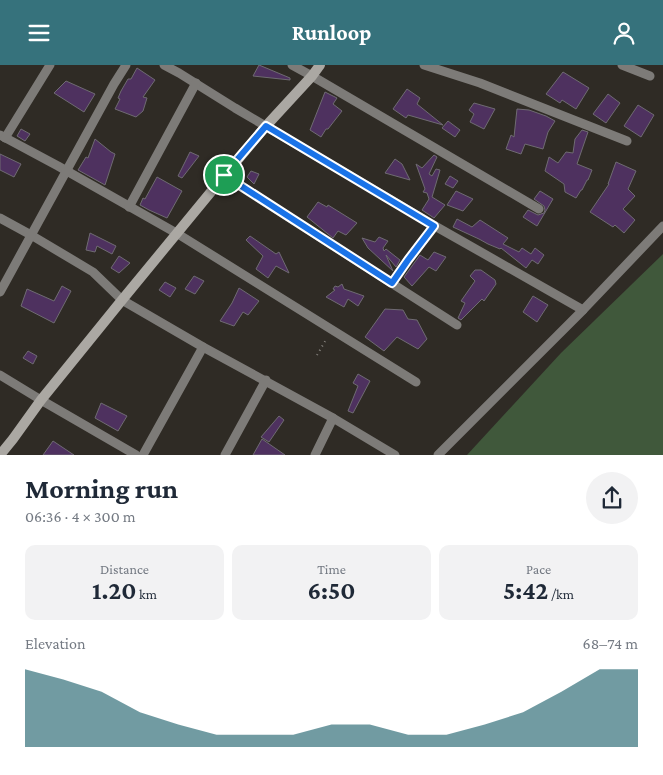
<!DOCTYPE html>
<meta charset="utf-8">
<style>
body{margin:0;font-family:"Crimson Pro",serif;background:#f2f2f3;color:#1f2937;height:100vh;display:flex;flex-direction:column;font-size:19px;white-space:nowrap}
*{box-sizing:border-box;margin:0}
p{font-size:16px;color:#747a83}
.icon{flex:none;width:28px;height:28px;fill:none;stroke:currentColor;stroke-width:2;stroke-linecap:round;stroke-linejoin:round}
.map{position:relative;height:390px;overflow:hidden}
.details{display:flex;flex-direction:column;background:#fff;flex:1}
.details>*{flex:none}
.pin{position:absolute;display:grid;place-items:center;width:42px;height:42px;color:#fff;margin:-21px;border:2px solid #fff;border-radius:50%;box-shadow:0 1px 5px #0007}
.round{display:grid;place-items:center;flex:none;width:52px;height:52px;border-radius:26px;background:#f2f2f3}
.overview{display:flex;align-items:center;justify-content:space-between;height:85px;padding:0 25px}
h1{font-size:28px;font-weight:700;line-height:38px}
.metrics{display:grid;grid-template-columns:repeat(3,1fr);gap:8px;height:85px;padding:5px 25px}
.metrics div{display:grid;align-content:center;border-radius:10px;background:#f2f2f3;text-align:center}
.metrics b{font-size:25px;font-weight:700}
.metrics small{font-size:14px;font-weight:400}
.metrics p{font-size:14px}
.chart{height:140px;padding:10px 25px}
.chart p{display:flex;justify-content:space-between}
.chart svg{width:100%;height:90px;margin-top:5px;fill:#36727c;opacity:.7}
header{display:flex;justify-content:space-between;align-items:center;height:65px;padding:0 25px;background:#36727c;color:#fff;font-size:22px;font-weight:700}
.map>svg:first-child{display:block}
.green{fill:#40583b}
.building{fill:#4e315f;stroke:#6f6b72}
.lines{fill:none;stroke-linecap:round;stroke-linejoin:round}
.path{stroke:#8a8782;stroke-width:2;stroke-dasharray:1 4;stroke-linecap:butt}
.street{stroke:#7d7b78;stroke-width:9}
.secondary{stroke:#aba8a3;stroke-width:10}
.route-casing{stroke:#fff;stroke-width:10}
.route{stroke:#1a73e8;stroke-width:6}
</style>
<header><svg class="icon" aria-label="menu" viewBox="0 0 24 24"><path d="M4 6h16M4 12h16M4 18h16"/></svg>Runloop<svg class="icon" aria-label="person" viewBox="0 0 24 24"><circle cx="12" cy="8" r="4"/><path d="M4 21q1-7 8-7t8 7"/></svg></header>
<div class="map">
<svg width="663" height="390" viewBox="0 0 663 390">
<rect width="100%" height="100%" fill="#2f2b25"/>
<polygon class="green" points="663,189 663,390 467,390 561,288"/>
<g class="building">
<polygon points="259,0 290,13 290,15 253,11"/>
<polygon points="137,3 155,15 143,32 147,33 143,46 136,52 115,44 120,34 118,33 121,26 128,14 131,14"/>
<polygon points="563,7 589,23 576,44 562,35 560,38 546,29"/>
<polygon points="66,16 95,29 84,47 54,28"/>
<polygon points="407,24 420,33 417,39 443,60 408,50 406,53 393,44"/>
<polygon points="325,27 337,33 333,39 342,46 328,64 326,64 321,72 310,65"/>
<polygon points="608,29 620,38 606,58 593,49"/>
<polygon points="474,38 495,44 484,64 470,57 474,49 469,45"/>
<polygon points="638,40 654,50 641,72 624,61"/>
<polygon points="517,44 529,45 546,51 555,56 548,67 543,84 525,79 521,89 506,84 511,70 514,72"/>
<polygon points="448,56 460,65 455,72 442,63"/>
<polygon points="21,64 30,69 25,76 17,71"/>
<polygon points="582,65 588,67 577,99 592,105 588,115 587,115 582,125 581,125 576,133 565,127 564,119 545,106 549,92 558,98 566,87 573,88 575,74"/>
<polygon points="95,74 111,87 115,89 105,120 78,105 86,92 88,93"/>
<polygon points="190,87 199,91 182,113 178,111"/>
<polygon points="0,89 21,99 14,112 0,105"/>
<polygon points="434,90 437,92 429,109 432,111 436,104 440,105 432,132 445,140 434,153 422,145 429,134 427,128 423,127 425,124 416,99 422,103"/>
<polygon points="395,94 402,99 410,115 385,108"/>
<polygon points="616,97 636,106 628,124 635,131 623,144 635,155 624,168 615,160 613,162 590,147 609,119 608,119"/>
<polygon points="251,106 259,109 254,119 247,112"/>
<polygon points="450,111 458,116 453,123 445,119"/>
<polygon points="157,112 182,126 167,153 149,145 140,140 143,133 145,134"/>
<polygon points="456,126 473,134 463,146 447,140"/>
<polygon points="540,126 553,134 537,161 523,152 528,145 538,150 544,148 545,145 544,141 534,134"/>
<polygon points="318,137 327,142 328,140 357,158 346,170 338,166 333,173 307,152"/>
<polygon points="457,154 472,162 480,155 508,173 503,179 519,187 522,183 531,189 535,183 544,190 538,199 532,195 526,203 501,183 500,184 488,179 479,174 453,162"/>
<polygon points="90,168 116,181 112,189 97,181 95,187 86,185"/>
<polygon points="250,171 276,189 279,187 289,208 276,201 268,213 256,204 263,191 246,175"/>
<polygon points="379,172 388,176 383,183 384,186 386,184 400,195 396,202 386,190 393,206 368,183 362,173 375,177"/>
<polygon points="434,187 446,192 436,206 429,202 412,221 404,212 420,190 428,195"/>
<polygon points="119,191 130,198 119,208 111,203"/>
<polygon points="475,205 481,205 495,215 496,219 484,236 482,234 461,255 458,253 465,238 461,236 475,216 470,211"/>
<polygon points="194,211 204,216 195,229 185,224"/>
<polygon points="165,217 176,223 170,232 159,225"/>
<polygon points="342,219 344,224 364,231 358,241 348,234 344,242 326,232 335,225 333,224 335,221 338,222"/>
<polygon points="62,221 71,226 54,258 21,241 27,224 54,236"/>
<polygon points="239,223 259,236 248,250 243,247 234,261 220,256 232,238"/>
<polygon points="533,231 548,240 537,257 523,247"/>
<polygon points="385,244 403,245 408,254 417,255 427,274 418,284 397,272 384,286 365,272"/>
<polygon points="28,286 37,291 33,299 23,293"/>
<polygon points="358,309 370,316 353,348 348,346 358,321 353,318"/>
<polygon points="101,338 127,351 118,366 95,353"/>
<polygon points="279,351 284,355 269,377 261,372"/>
<polygon points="262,374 285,390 253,390"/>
<polygon points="53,376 74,390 43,390"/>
</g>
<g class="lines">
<polyline class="path" points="317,290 327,273"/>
<g class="street">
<polyline points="164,0 179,8 235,43 435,161 583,245"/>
<polyline points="292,0 312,11 539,144"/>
<polyline points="424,0 480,18 627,76"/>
<polyline points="622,0 650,11"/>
<polyline points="0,70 58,101 178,169 416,317"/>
<polyline points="5,73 50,0"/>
<polyline points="224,111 457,260"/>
<polyline points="129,142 196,18"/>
<polyline points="0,153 31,170 93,207 122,235 203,282 333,353 395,390"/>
<polyline points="392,218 408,195 435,161"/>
<polyline points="0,227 114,19 126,0"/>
<polyline points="0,310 41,335 136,390"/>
<polyline points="143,390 203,282"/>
<polyline points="225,390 266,315"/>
<polyline points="315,390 333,353"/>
<polyline points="438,390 583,245 663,161"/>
</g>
<polyline class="secondary" points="0,390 13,374 41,335 122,235 224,111 266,61 312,11 320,0"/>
</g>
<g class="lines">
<defs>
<polygon id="route" points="266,61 434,161 408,195 392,218 224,110"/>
</defs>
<use href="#route" class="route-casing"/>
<use href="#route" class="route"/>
</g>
</svg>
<div class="pin" style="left:224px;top:110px;background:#1e9e55"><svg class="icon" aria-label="arrive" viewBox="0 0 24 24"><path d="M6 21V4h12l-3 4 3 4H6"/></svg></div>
</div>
<section class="details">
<div class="overview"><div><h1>Morning run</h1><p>06:36 · 4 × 300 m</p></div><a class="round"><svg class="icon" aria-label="share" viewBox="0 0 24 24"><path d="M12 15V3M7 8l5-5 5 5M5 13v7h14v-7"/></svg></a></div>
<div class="metrics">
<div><p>Distance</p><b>1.20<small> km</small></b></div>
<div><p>Time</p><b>6:50</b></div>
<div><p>Pace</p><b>5:42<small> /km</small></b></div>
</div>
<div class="chart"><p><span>Elevation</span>68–74 m</p>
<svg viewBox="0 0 160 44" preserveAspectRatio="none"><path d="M0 44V6L10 11L20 17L30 27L40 33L50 38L60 38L70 38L80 33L90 33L100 38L110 38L120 33L130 27L140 17L150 6L160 6V44z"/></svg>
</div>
</section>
